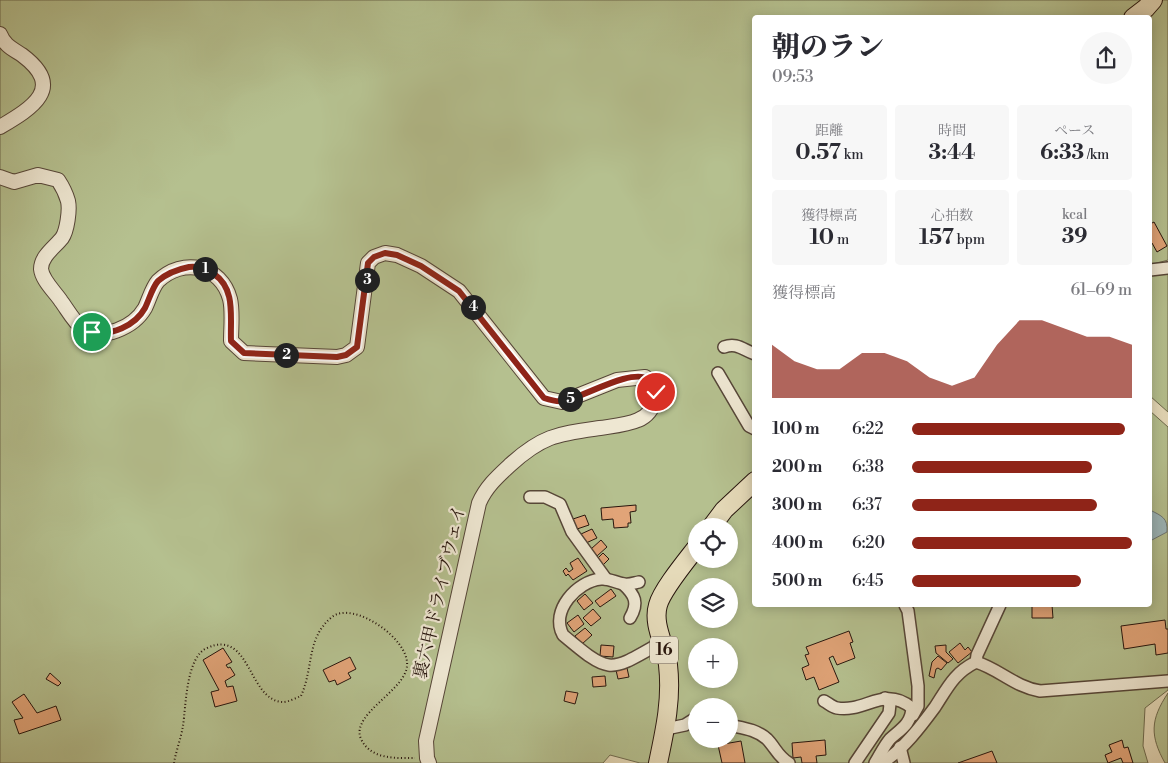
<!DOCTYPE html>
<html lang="ja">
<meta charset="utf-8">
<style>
body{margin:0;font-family:"Libre Bodoni","Noto Serif JP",serif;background:#f7f7f7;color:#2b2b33;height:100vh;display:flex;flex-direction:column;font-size:19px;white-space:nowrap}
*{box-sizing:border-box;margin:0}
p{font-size:16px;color:#7c7c81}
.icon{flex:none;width:28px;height:28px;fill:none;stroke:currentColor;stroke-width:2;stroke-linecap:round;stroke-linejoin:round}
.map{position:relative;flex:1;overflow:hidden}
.panel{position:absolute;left:752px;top:15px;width:400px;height:592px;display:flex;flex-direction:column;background:#fff;border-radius:5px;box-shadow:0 2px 12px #0003}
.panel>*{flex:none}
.fabs{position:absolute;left:688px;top:518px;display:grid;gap:10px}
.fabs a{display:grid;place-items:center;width:50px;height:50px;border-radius:50%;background:#fff;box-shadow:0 2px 12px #0003;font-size:25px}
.pin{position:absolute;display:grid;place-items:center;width:42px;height:42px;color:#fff;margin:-21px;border:2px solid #fff;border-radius:50%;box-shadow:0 1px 5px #0007}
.km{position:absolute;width:25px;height:25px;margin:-12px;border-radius:50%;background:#222;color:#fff;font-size:14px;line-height:25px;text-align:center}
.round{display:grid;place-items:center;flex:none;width:52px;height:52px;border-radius:26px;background:#f7f7f7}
.overview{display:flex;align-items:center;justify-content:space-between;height:85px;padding:0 20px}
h1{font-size:28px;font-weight:800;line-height:38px}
.metrics{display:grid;grid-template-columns:repeat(3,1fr);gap:8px;height:85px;padding:5px 20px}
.metrics div{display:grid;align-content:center;border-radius:5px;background:#f7f7f7;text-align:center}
.metrics b{font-size:21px;font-weight:800}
.metrics small{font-size:14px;font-weight:400}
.metrics p{font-size:14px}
.chart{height:140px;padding:10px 20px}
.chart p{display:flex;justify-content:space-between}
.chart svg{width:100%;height:90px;margin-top:5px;fill:#8f2418;opacity:.7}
ul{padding:0 20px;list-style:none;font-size:16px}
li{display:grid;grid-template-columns:80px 60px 1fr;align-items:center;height:38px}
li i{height:12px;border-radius:6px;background:#8f2418}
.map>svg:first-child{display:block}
.green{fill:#b5c08f;stroke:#6e6a4e;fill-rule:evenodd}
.water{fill:#9cb7bb;stroke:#6d7675}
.building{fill:#e1a478;stroke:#27150d}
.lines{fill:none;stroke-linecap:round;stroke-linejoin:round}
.minor-casing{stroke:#564638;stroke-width:14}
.tertiary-casing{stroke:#564638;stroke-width:16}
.primary-casing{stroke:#27150d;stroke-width:20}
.path{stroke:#27150d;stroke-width:2;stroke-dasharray:1 2.5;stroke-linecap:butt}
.minor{stroke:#eee7d2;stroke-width:11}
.tertiary{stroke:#eee7d2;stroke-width:14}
.primary{stroke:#e5dab9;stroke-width:18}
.route-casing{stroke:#fff;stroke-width:10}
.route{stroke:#8f2418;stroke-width:6}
.labels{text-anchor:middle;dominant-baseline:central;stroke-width:4.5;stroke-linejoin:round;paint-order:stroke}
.shield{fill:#eee7d2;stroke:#635448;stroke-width:1}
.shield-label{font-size:16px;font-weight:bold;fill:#27150d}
.street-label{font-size:18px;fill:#27150d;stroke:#eee7d2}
</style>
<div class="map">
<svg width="1168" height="763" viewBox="0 0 1168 763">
<rect width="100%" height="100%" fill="#e5dab9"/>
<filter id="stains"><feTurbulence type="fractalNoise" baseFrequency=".004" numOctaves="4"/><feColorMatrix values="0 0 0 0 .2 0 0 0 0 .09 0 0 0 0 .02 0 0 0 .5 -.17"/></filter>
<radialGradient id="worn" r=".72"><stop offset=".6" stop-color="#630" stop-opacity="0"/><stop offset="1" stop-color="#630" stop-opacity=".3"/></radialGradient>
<g class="green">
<path d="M0,0H1168V260L1150,265V18H755V605H1150V411L1168,427V690L1145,708L1143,746L1148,763H640L610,755L603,763H0ZM696,526H729V559H696ZM696,586H729V619H696ZM696,646H729V679H696ZM696,706H729V739H696Z"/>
<polygon points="1168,272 1168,412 1150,396 1150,274"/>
<path d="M1168,693V763H1165C1150,736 1150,720 1168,693Z"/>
</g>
<path class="water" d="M1150,510C1162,516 1168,518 1167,532L1150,541Z"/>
<g class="building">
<polygon points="1154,222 1167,246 1157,252 1152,243 1150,244 1150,224"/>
<polygon points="636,505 636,511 630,512 631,523 628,523 628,527 614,528 613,519 602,520 601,508"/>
<polygon points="585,515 589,525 577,529 573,519"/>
<polygon points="592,529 597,538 586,543 581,534"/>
<polygon points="601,540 607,547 597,556 591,549"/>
<polygon points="603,553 609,559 603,565 597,559"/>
<polygon points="578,558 587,571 573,580 568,574 566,576 563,571 566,568 569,572 573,569 570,563"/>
<polygon points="611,589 616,596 600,607 595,601"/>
<polygon points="585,594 593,603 584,610 577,601"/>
<polygon points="1032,605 1052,605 1053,618 1032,618"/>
<polygon points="593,609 601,618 591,626 583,618"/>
<polygon points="578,615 584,624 574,632 567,623"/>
<polygon points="1165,620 1166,629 1168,629 1168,653 1156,655 1155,644 1124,649 1121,626"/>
<polygon points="585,628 592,635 582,644 575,636"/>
<polygon points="849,631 853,642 850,643 855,658 837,665 833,656 829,658 839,682 819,690 814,677 806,680 802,668 809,665 805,655 809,654 806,647"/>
<polygon points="960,643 965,650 968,647 972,652 958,663 949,652"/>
<polygon points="601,645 614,646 613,657 600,656"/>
<polygon points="946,645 946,652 953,659 948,663 936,653 935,646"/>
<polygon points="223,648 232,662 226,665 228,668 230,667 235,675 225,681 227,687 233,686 237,701 215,707 211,692 219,690 203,660"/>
<polygon points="938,656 947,663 941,670 938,668 936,669 934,678 929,676 932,662"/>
<polygon points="350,657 356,669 348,673 351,678 337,685 335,680 329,682 323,670"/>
<polygon points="627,668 629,677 618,679 616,670"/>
<polygon points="50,673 61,683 58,686 46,679"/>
<polygon points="605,676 606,686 593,687 592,677"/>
<polygon points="566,691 578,693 575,704 564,701"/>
<polygon points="24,694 37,713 56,706 61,720 19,734 14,720 23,718 12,702"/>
<polygon points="825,740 826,755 816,756 817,763 802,763 801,757 793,758 792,743"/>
<polygon points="1122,740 1124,748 1128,747 1133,763 1123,763 1121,758 1108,763 1105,755 1112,752 1109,745"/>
<polygon points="741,741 745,763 722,763 718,745"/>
<polygon points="992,751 997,763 958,763"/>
</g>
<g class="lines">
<defs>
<g id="minor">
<polyline points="1150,270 1168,268"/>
<path d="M724,347C737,342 743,350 755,354"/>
<polyline points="718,373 749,426 755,429"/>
<polyline points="530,497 545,497 560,504 572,532 606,579"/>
<path d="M639,582C634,583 629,585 624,584C616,583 609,578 601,579C577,581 550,611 563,635C611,675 608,673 662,642"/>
<path d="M623,584C635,595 639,603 630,618"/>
<polyline points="905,605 908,611 918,686 918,706 913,715"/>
<polyline points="976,662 977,655 1000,605"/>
<path d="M824,701C828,703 832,707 837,708C865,713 884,685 912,708C911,724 901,729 890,739C884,746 880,755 875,763"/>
<path d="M729,725C742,728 756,729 767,739C775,747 778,757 789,763"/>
<polyline points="666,729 685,725 696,718"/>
<polyline points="900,747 904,763"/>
<polyline points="855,763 889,713 890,704 885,698"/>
<path d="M882,763C903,750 921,726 935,707C948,687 954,673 976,662C999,669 1015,687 1040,691L1168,681"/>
</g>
<g id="tertiary">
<path d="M0,34C4,45 13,49 22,55C66,88 32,108 0,127"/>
<path d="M0,177L14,182L38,175L58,180C62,186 66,194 68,201C70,210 67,231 62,238C55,247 41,256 41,269C42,280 55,292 61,301C67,309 74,322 82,328C102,342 134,327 145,308C149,300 152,288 158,281C183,257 221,265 230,299C233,311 231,327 231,341L244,353L337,357L346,355L357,347L368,263L374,257L385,253L397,255L421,266L459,291L544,398L562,402L617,380L645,377C662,388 656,413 638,420C627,425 613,426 600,428C558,434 543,435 510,465C497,477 486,487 479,503L426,741L427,758L429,763"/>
</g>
<g id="primary">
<polyline points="1133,18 1146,8 1153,0"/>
<polyline points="712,526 724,510 755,481"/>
<path d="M658,763C665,730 672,699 668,665C666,646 652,625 658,605C662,590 686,561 696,548"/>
</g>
</defs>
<use href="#minor" class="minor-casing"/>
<use href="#tertiary" class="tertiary-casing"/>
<use href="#primary" class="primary-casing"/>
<path class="path" d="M174,763C176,751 181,738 183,726C186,706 186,657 207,648C251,628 248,701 283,702C288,702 296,698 301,696C314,667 306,638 332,617C353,600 410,639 407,666C405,691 350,714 361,739C371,760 396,758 415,758"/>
<use href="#minor" class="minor"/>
<use href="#tertiary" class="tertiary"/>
<use href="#primary" class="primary"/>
</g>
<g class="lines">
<defs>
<path id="route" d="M92,332C111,336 135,326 145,308C149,300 152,288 158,281C166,274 179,269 189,267C198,266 207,269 214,274C236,289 230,317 231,341L244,353L337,357L346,355L357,347L368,263L374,257L385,253L397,255L421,266L459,291L544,398C550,400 557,402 563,401C582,398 631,368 648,379C652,382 654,387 656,392"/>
</defs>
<use href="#route" class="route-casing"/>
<use href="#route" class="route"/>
</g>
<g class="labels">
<rect class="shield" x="650" y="636.5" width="28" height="27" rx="4"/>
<g class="shield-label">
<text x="664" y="650">16</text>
</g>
<g class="street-label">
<text transform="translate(440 592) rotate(-77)">裏六甲ドライブウェイ</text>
</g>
</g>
<rect width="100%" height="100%" filter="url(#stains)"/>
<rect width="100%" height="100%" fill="url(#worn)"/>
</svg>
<div class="fabs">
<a><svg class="icon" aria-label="locate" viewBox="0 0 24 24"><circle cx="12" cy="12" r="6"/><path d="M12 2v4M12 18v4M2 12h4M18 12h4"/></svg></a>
<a><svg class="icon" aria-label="layers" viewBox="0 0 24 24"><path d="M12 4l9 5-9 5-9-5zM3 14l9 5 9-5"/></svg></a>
<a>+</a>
<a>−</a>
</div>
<div class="pin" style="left:92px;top:332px;background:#1e9e55"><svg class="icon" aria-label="arrive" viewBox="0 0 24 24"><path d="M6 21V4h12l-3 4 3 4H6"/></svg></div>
<div class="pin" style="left:656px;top:392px;background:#d93025"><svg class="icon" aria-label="check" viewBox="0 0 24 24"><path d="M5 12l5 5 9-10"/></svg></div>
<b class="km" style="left:205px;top:269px">1</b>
<b class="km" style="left:286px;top:355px">2</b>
<b class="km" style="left:367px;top:280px">3</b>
<b class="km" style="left:473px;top:307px">4</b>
<b class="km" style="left:570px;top:399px">5</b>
<section class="panel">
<div class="overview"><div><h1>朝のラン</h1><p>09:53</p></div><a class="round"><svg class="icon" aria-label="share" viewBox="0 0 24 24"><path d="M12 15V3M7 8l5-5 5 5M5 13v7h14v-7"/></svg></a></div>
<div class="metrics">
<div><p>距離</p><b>0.57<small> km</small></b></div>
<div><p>時間</p><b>3:44</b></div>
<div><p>ペース</p><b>6:33<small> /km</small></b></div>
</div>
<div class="metrics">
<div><p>獲得標高</p><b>10<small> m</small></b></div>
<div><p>心拍数</p><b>157<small> bpm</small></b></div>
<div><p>kcal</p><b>39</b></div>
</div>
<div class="chart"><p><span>獲得標高</span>61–69 m</p>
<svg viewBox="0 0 160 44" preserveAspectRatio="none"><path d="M0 44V18L10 26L20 30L30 30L40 22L50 22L60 26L70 34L80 38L90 34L100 18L110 6L120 6L130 10L140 14L150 14L160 18V44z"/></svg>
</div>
<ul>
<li><b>100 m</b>6:22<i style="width:97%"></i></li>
<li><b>200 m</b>6:38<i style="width:82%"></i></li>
<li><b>300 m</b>6:37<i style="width:84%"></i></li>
<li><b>400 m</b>6:20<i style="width:100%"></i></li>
<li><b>500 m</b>6:45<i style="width:77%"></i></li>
</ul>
</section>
</div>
